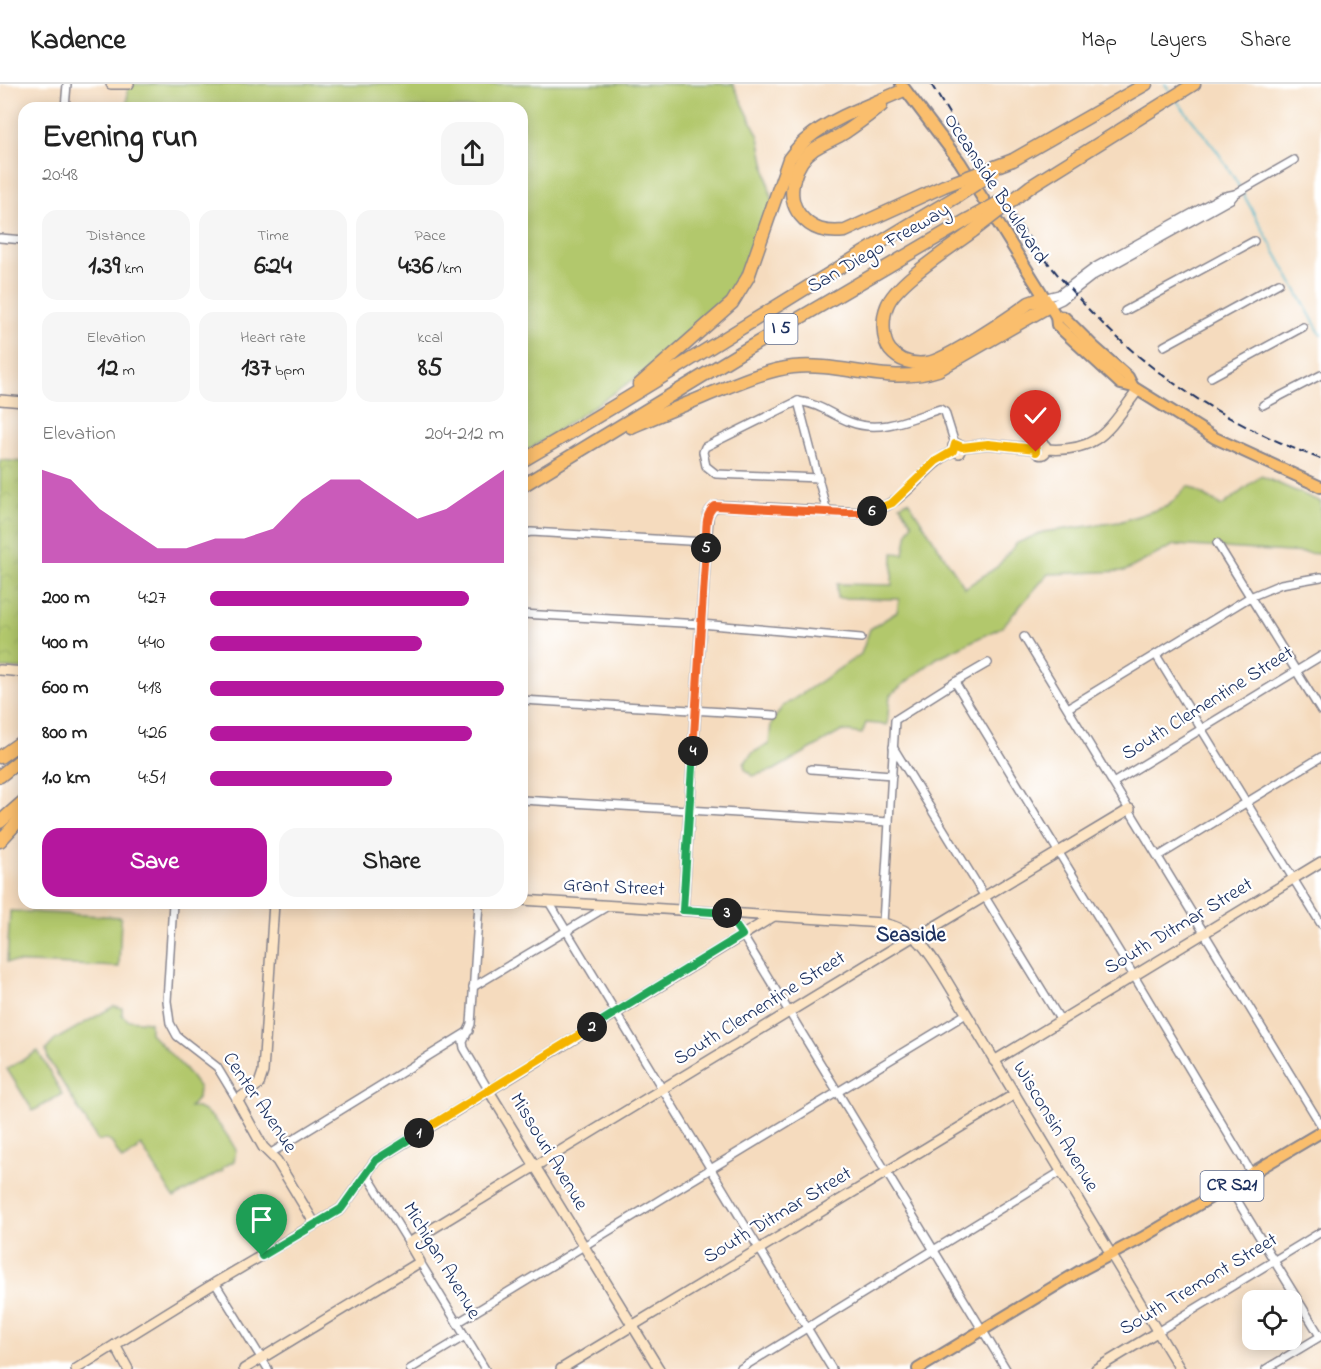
<!DOCTYPE html>
<meta charset="utf-8">
<style>
body{margin:0;font-family:"Indie Flower",sans-serif;background:#f6f6f6;color:#222;height:100vh;display:flex;flex-direction:column;font-size:22px;white-space:nowrap}
*{box-sizing:border-box;margin:0}
p{font-size:20px;color:#767676}
.icon{flex:none;width:33px;height:33px;fill:none;stroke:currentColor;stroke-width:2;stroke-linecap:round;stroke-linejoin:round}
.map{position:relative;flex:1;overflow:hidden}
.details{position:absolute;left:18px;top:18px;width:510px;height:807px;display:flex;flex-direction:column;background:#fff;border-radius:18px;box-shadow:0 3px 15px #0003}
.details>*{flex:none}
.controls{position:absolute;left:1242px;top:1206px;display:grid;gap:12px}
.controls a{display:grid;place-items:center;width:60px;height:60px;border-radius:12px;background:#fff;box-shadow:0 3px 15px #0003;font-size:30px}
.pin{position:absolute;display:grid;place-items:center;width:51px;height:51px;color:#fff;margin:-62px -26px;border-radius:50% 50% 50% 0;rotate:-45deg;box-shadow:0 0 6px #0007}
.pin .icon{rotate:45deg}
.km{position:absolute;width:30px;height:30px;margin:-15px;border-radius:50%;background:#222;color:#fff;font-size:16px;line-height:30px;text-align:center}
.round{display:grid;place-items:center;flex:none;width:63px;height:63px;border-radius:18px;background:#f6f6f6}
.overview{display:flex;align-items:center;justify-content:space-between;height:102px;padding:0 24px}
h1{font-size:33px;font-weight:700;line-height:45px}
.figures{display:grid;grid-template-columns:repeat(3,1fr);gap:9px;height:102px;padding:6px 24px}
.figures div{display:grid;align-content:center;border-radius:15px;background:#f6f6f6;text-align:center}
.figures b{font-size:26px;font-weight:700}
.figures small{font-size:16px;font-weight:400}
.figures p{font-size:16px}
.chart{height:168px;padding:12px 24px}
.chart p{display:flex;justify-content:space-between}
.chart svg{width:100%;height:108px;margin-top:6px;fill:#b5179e;opacity:.7}
.button{display:flex;gap:12px;margin-top:auto;padding:12px 24px}
.button a{flex:1;height:69px;border-radius:18px;background:#b5179e;color:#fff;font-size:24px;font-weight:700;line-height:69px;text-align:center}
.button a+a{background:#f6f6f6;color:#222}
ul{padding:0 24px;list-style:none;font-size:20px}
li{display:grid;grid-template-columns:96px 72px 1fr;align-items:center;height:45px}
li i{height:15px;border-radius:8px;background:#b5179e}
header{display:flex;align-items:center;gap:36px;box-sizing:border-box;height:84px;padding:0 30px;background:#fff;border-bottom:2px solid #e0e0e0}
header strong{font-size:28px}
nav{display:flex;gap:33px;margin-inline-start:auto;font-size:21px}
.map>svg:first-child{display:block}
.grass{fill:#b2c86c;stroke:#667c65;stroke-width:1.5}
.park{fill:url(#park-crowns);stroke:#667c65;stroke-width:1.5}
.lines{fill:none;stroke-linecap:round;stroke-linejoin:round}
.stream{stroke:#46b1c4;stroke-width:2}
.street-casing{stroke:#88858e;stroke-width:10}
.secondary-casing{stroke:#88858e;stroke-width:12}
.primary-casing{stroke:#88858e;stroke-width:14}
.highway-casing{stroke:#88858e;stroke-width:15}
.street{stroke:#fff;stroke-width:7}
.secondary{stroke:#fde5c5;stroke-width:9}
.primary{stroke:#fabe6d;stroke-width:10}
.highway{stroke:#fabe6d;stroke-width:12}
.rail{stroke:#1b2f5e;stroke-width:2;stroke-dasharray:9 4.5;stroke-linecap:butt}
.highway-bridge-casing{stroke:#88858e;stroke-width:15;stroke-linecap:butt}
.highway-bridge{stroke:#fabe6d;stroke-width:12}
.split-1-casing{stroke:#fff;stroke-width:12}
.split-2-casing{stroke:#fff;stroke-width:12}
.split-3-casing{stroke:#fff;stroke-width:12}
.split-4-casing{stroke:#fff;stroke-width:12}
.split-5-casing{stroke:#fff;stroke-width:12}
.split-6-casing{stroke:#fff;stroke-width:12}
.split-7-casing{stroke:#fff;stroke-width:12}
.split-1{stroke:#22a559;stroke-width:8}
.split-2{stroke:#f5b400;stroke-width:8}
.split-3{stroke:#22a559;stroke-width:8}
.split-4{stroke:#22a559;stroke-width:8}
.split-5{stroke:#f0652b;stroke-width:8}
.split-6{stroke:#f0652b;stroke-width:8}
.split-7{stroke:#f5b400;stroke-width:8}
.labels{text-anchor:middle;dominant-baseline:central;stroke-width:4.5;stroke-linejoin:round;paint-order:stroke}
.shield{fill:#fff;stroke:#5f6d8e;stroke-width:1.5}
.shield-label{font-size:18px;font-weight:bold;fill:#1b2f5e}
.street-label{font-size:20px;fill:#1b2f5e;stroke:#fff}
.neighbourhood-label{font-size:21px;font-weight:bold;fill:#1b2f5e;stroke:#fff}
</style>
<header>
<strong>Kadence</strong>
<nav><a>Map</a><a>Layers</a><a>Share</a></nav>
</header>
<div class="map">
<svg width="1321" height="1285" viewBox="0 0 1321 1285">
<defs>
<pattern id="park-crowns" width="20" height="18" patternUnits="userSpaceOnUse" patternTransform="scale(1.5)"><rect width="20" height="18" fill="#b2c86c"/><path d="M2 6a3 3 0 1 1 6 0M12 15a3 3 0 1 1 6 0" fill="none" stroke="#98ac60"/></pattern>
</defs>
<rect width="100%" height="100%" fill="#fff"/>
<filter id="ink" filterUnits="userSpaceOnUse"><feTurbulence type="fractalNoise" baseFrequency=".0167" numOctaves="2"/><feDisplacementMap in="SourceGraphic" scale="12" xChannelSelector="R" yChannelSelector="G"/><feConvolveMatrix kernelMatrix="1 2 1 2 8 2 1 2 1" color-interpolation-filters="sRGB"/></filter>
<filter id="wash" filterUnits="userSpaceOnUse"><feTurbulence type="fractalNoise" baseFrequency=".008" numOctaves="4" result="noise"/><feDisplacementMap in="SourceGraphic" scale="24" xChannelSelector="R" yChannelSelector="G"/><feGaussianBlur stdDeviation="1.35" result="paint"/><feColorMatrix in="noise" values="0 0 0 0 0 0 0 0 0 0 0 0 0 0 0 0 0 1.4 0 .05"/><feComposite in="paint" operator="in"/></filter>
<g filter="url(#wash)">
<rect width="100%" height="100%" fill="#f5dbbe"/>
<g class="grass">
<polygon points="129,0 733,0 759,53 772,118 744,200 666,274 522,370 522,24 126,24"/>
<polygon points="1261,392 1321,418 1321,470 1174,461 1125,487 1048,490 1002,543 937,574 890,611 887,641 866,639 862,650 842,647 774,686 752,692 745,685 744,680 752,669 769,660 771,640 782,623 861,570 870,545 897,528 899,515 837,514 837,500 892,501 893,469 904,470 908,447 912,439 900,421 908,417 965,504 997,483 1017,459 1043,448 1119,438 1168,422 1188,402 1222,422"/>
<polygon points="10,827 121,833 119,883 7,878"/>
<path d="M114,922L122,924V931L128,936L150,938V949L185,985L199,1004L198,1014L190,1023C210,1022 227,1050 236,1066L234,1077L222,1084L223,1086L174,1114L141,1061L137,1064L138,1066L122,1076L112,1059L106,1055L98,1057L48,975L46,966L55,956Z"/>
<polygon points="38,967 62,1010 33,1027 7,985"/>
</g>
<polygon class="park" points="0,376 24,378 24,585 0,584"/>
<g class="lines">
<g class="stream">
<polyline points="1165,0 1172,10"/>
<polyline points="1177,17 1217,67 1236,97 1321,251"/>
</g>
</g>
</g>
<g filter="url(#ink)">
<g class="lines">
<defs>
<g id="street">
<polyline points="65,24 67,0"/>
<polyline points="1235,110 1294,76"/>
<polyline points="0,154 24,156"/>
<polyline points="1043,214 1059,210 1095,183 1221,113 1235,110 1231,115 1093,192 1062,216 1049,222"/>
<polyline points="1125,227 1254,157"/>
<polyline points="1164,262 1279,199"/>
<polyline points="1211,293 1303,243"/>
<path d="M798,317C823,321 829,330 850,338C881,350 911,334 940,325L945,328L955,360"/>
<polyline points="1263,321 1321,291"/>
<polyline points="819,394 716,390 706,382 703,368 705,363 798,317 827,428"/>
<polyline points="522,450 531,448 706,458"/>
<polyline points="1217,459 1321,627"/>
<polyline points="522,530 701,540 861,554"/>
<polyline points="1024,553 1321,1041"/>
<polyline points="1156,571 1321,840"/>
<polyline points="955,598 1134,892 1252,1090"/>
<polyline points="522,616 775,631"/>
<polyline points="1068,624 1250,513 1281,500 1321,493"/>
<polyline points="893,663 1061,937"/>
<polyline points="811,685 892,691"/>
<polyline points="1113,699 1321,572"/>
<polyline points="522,716 889,738"/>
<polyline points="1159,772 1321,673"/>
<polyline points="549,818 832,1285"/>
<polyline points="173,819 167,917 170,939 177,952 217,983 237,1016"/>
<polyline points="479,819 471,940 463,958 464,964 489,1007"/>
<polyline points="729,829 1006,1285"/>
<polyline points="883,839 895,636 955,598 988,579"/>
<polyline points="473,903 608,822"/>
<polyline points="271,1069 469,947"/>
<polyline points="366,1089 409,1159"/>
<polyline points="1229,1103 1320,1252"/>
<polyline points="420,1178 485,1285"/>
<polyline points="215,1199 268,1285"/>
<polyline points="457,1239 966,930"/>
<polyline points="1157,1248 1321,1148"/>
<polyline points="410,1285 465,1252"/>
<polyline points="740,1285 1062,1087"/>
<polyline points="1266,1285 1321,1252"/>
</g>
<g id="secondary">
<polyline points="111,0 129,0"/>
<polyline points="0,316 24,318"/>
<circle cx="1041" cy="365" r="5.5"/>
<polyline points="962,363 959,369 953,367 953,362 957,360 962,363 988,360 1036,365"/>
<path d="M1046,365C1100,369 1109,344 1138,306"/>
<polyline points="0,586 24,588"/>
<path d="M522,816L883,839C915,846 925,862 942,889L1180,1285"/>
<polyline points="274,819 263,988 259,1000 237,1016 263,1063 277,1077 315,1140"/>
<path d="M683,826L708,432C711,423 715,422 724,422L860,429C870,427 882,425 891,419C914,405 928,380 953,367"/>
<polyline points="994,977 1321,778"/>
<polyline points="489,1007 659,1285"/>
<polyline points="115,1261 128,1285"/>
<polyline points="76,1285 215,1199 341,1125 376,1076 774,832"/>
<polyline points="244,1285 420,1178 409,1159 914,852 924,849 1130,725"/>
<polyline points="561,1285 1015,1010"/>
<polyline points="1096,1285 1157,1248"/>
</g>
<g id="primary">
<polyline points="901,0 960,78 1056,232 1057,241 1121,300 1133,303 1215,354 1321,403"/>
<polyline points="1056,232 1064,233 1094,263 1128,293 1133,303"/>
<polyline points="918,1285 1085,1184 1142,1154 1321,1048"/>
</g>
<g id="highway">
<path d="M881,22C870,30 859,39 847,47C837,54 825,58 814,65C795,78 784,111 800,131C812,146 826,149 845,147L944,102"/>
<polyline points="1013,76 1146,0"/>
<polyline points="1031,102 1194,0"/>
<path d="M973,147C952,163 895,199 887,222C882,234 882,256 890,266C899,277 913,281 927,279C945,277 1012,232 1029,219L1043,214"/>
<path d="M639,301L732,219L748,193L789,75C795,67 800,60 808,54C831,34 876,19 904,6"/>
<path d="M631,343C659,331 687,320 715,308C740,298 767,286 793,283C842,278 890,302 938,286L1049,222"/>
<path d="M522,377C669,292 810,199 956,113"/>
<polyline points="522,402 745,266 967,136"/>
<polyline points="0,673 24,656"/>
<polyline points="0,692 24,673"/>
<polyline points="0,738 24,717"/>
<polyline points="0,757 24,731"/>
</g>
</defs>
<use href="#street" class="street-casing"/>
<use href="#secondary" class="secondary-casing"/>
<use href="#primary" class="primary-casing"/>
<use href="#highway" class="highway-casing"/>
<use href="#street" class="street"/>
<use href="#secondary" class="secondary"/>
<use href="#primary" class="primary"/>
<use href="#highway" class="highway"/>
<g class="rail">
<polyline points="931,0 979,79"/>
<path d="M1012,130C1095,250 1184,324 1321,375"/>
</g>
<defs>
<g id="highway-bridge">
<polyline points="944,102 1013,76"/>
<polyline points="956,113 994,88"/>
<polyline points="967,136 1000,118"/>
<polyline points="973,147 1031,102"/>
</g>
</defs>
<use href="#highway-bridge" class="highway-bridge-casing"/>
<use href="#highway-bridge" class="highway-bridge"/>
</g>
</g>
<g class="lines" filter="url(#ink)">
<defs>
<polyline id="split-1" points="262,1172 341,1125 376,1076 419,1049"/>
<polyline id="split-2" points="419,1049 592,943"/>
<polyline id="split-3" points="592,943 742,851 727,829"/>
<polyline id="split-4" points="693,667 683,826 727,829"/>
<polyline id="split-5" points="693,667 706,464"/>
<path id="split-6" d="M706,464C707,451 703,430 715,422L845,429H860L872,427"/>
<polyline id="split-7" points="872,427 892,419 936,377 953,367 955,360 962,363 988,360 1036,365 1036,368"/>
</defs>
<use href="#split-1" class="split-1-casing"/>
<use href="#split-2" class="split-2-casing"/>
<use href="#split-3" class="split-3-casing"/>
<use href="#split-4" class="split-4-casing"/>
<use href="#split-5" class="split-5-casing"/>
<use href="#split-6" class="split-6-casing"/>
<use href="#split-7" class="split-7-casing"/>
<use href="#split-1" class="split-1"/>
<use href="#split-2" class="split-2"/>
<use href="#split-3" class="split-3"/>
<use href="#split-4" class="split-4"/>
<use href="#split-5" class="split-5"/>
<use href="#split-6" class="split-6"/>
<use href="#split-7" class="split-7"/>
</g>
<g class="labels">
<g class="shield">
<rect x="764.5" y="230" width="33" height="30" rx="4.5"/>
<rect x="1200.5" y="1087" width="63" height="30" rx="4.5"/>
</g>
<g class="shield-label">
<text x="781" y="245">I 5</text>
<text x="1232" y="1102">CR S21</text>
</g>
<g class="street-label">
<text transform="translate(995 105) rotate(57)">Oceanside Boulevard</text>
<text transform="translate(879 165) rotate(-30)">San Diego Freeway</text>
<text transform="translate(1208 620) rotate(-32)">South Clementine Street</text>
<text transform="translate(614 804) rotate(3)">Grant Street</text>
<text transform="translate(1179 843) rotate(-31)">South Ditmar Street</text>
<text transform="translate(760 925) rotate(-32)">South Clementine Street</text>
<text transform="translate(259 1019) rotate(56)">Center Avenue</text>
<text transform="translate(1055 1043) rotate(59)">Wisconsin Avenue</text>
<text transform="translate(548 1068) rotate(59)">Missouri Avenue</text>
<text transform="translate(778 1132) rotate(-31)">South Ditmar Street</text>
<text transform="translate(441 1177) rotate(59)">Michigan Avenue</text>
<text transform="translate(1199 1201) rotate(-31)">South Tremont Street</text>
</g>
<g class="neighbourhood-label">
<text x="911" y="852">Seaside</text>
</g>
</g>
</svg>
<div class="controls">
<a><svg class="icon" aria-label="locate" viewBox="0 0 24 24"><circle cx="12" cy="12" r="6"/><path d="M12 2v4M12 18v4M2 12h4M18 12h4"/></svg></a>
</div>
<div class="pin" style="left:262px;top:1172px;background:#1e9e55"><svg class="icon" aria-label="arrive" viewBox="0 0 24 24"><path d="M6 21V4h12l-3 4 3 4H6"/></svg></div>
<div class="pin" style="left:1036px;top:368px;background:#d93025"><svg class="icon" aria-label="check" viewBox="0 0 24 24"><path d="M5 12l5 5 9-10"/></svg></div>
<b class="km" style="left:419px;top:1049px">1</b>
<b class="km" style="left:592px;top:943px">2</b>
<b class="km" style="left:727px;top:829px">3</b>
<b class="km" style="left:693px;top:667px">4</b>
<b class="km" style="left:706px;top:464px">5</b>
<b class="km" style="left:872px;top:427px">6</b>
<section class="details">
<div class="overview"><div><h1>Evening run</h1><p>20:48</p></div><a class="round"><svg class="icon" aria-label="share" viewBox="0 0 24 24"><path d="M12 15V3M7 8l5-5 5 5M5 13v7h14v-7"/></svg></a></div>
<div class="figures">
<div><p>Distance</p><b>1.39<small> km</small></b></div>
<div><p>Time</p><b>6:24</b></div>
<div><p>Pace</p><b>4:36<small> /km</small></b></div>
</div>
<div class="figures">
<div><p>Elevation</p><b>12<small> m</small></b></div>
<div><p>Heart rate</p><b>137<small> bpm</small></b></div>
<div><p>kcal</p><b>85</b></div>
</div>
<div class="chart"><p><span>Elevation</span>204–212 m</p>
<svg viewBox="0 0 160 44" preserveAspectRatio="none"><path d="M0 44V6L10 10L20 22L30 30L40 38L50 38L60 34L70 34L80 30L90 18L100 10L110 10L120 18L130 26L140 22L150 14L160 6V44z"/></svg>
</div>
<ul>
<li><b>200 m</b>4:27<i style="width:88%"></i></li>
<li><b>400 m</b>4:40<i style="width:72%"></i></li>
<li><b>600 m</b>4:18<i style="width:100%"></i></li>
<li><b>800 m</b>4:26<i style="width:89%"></i></li>
<li><b>1.0 km</b>4:51<i style="width:62%"></i></li>
</ul>
<div class="button"><a>Save</a><a>Share</a></div>
</section>
</div>
